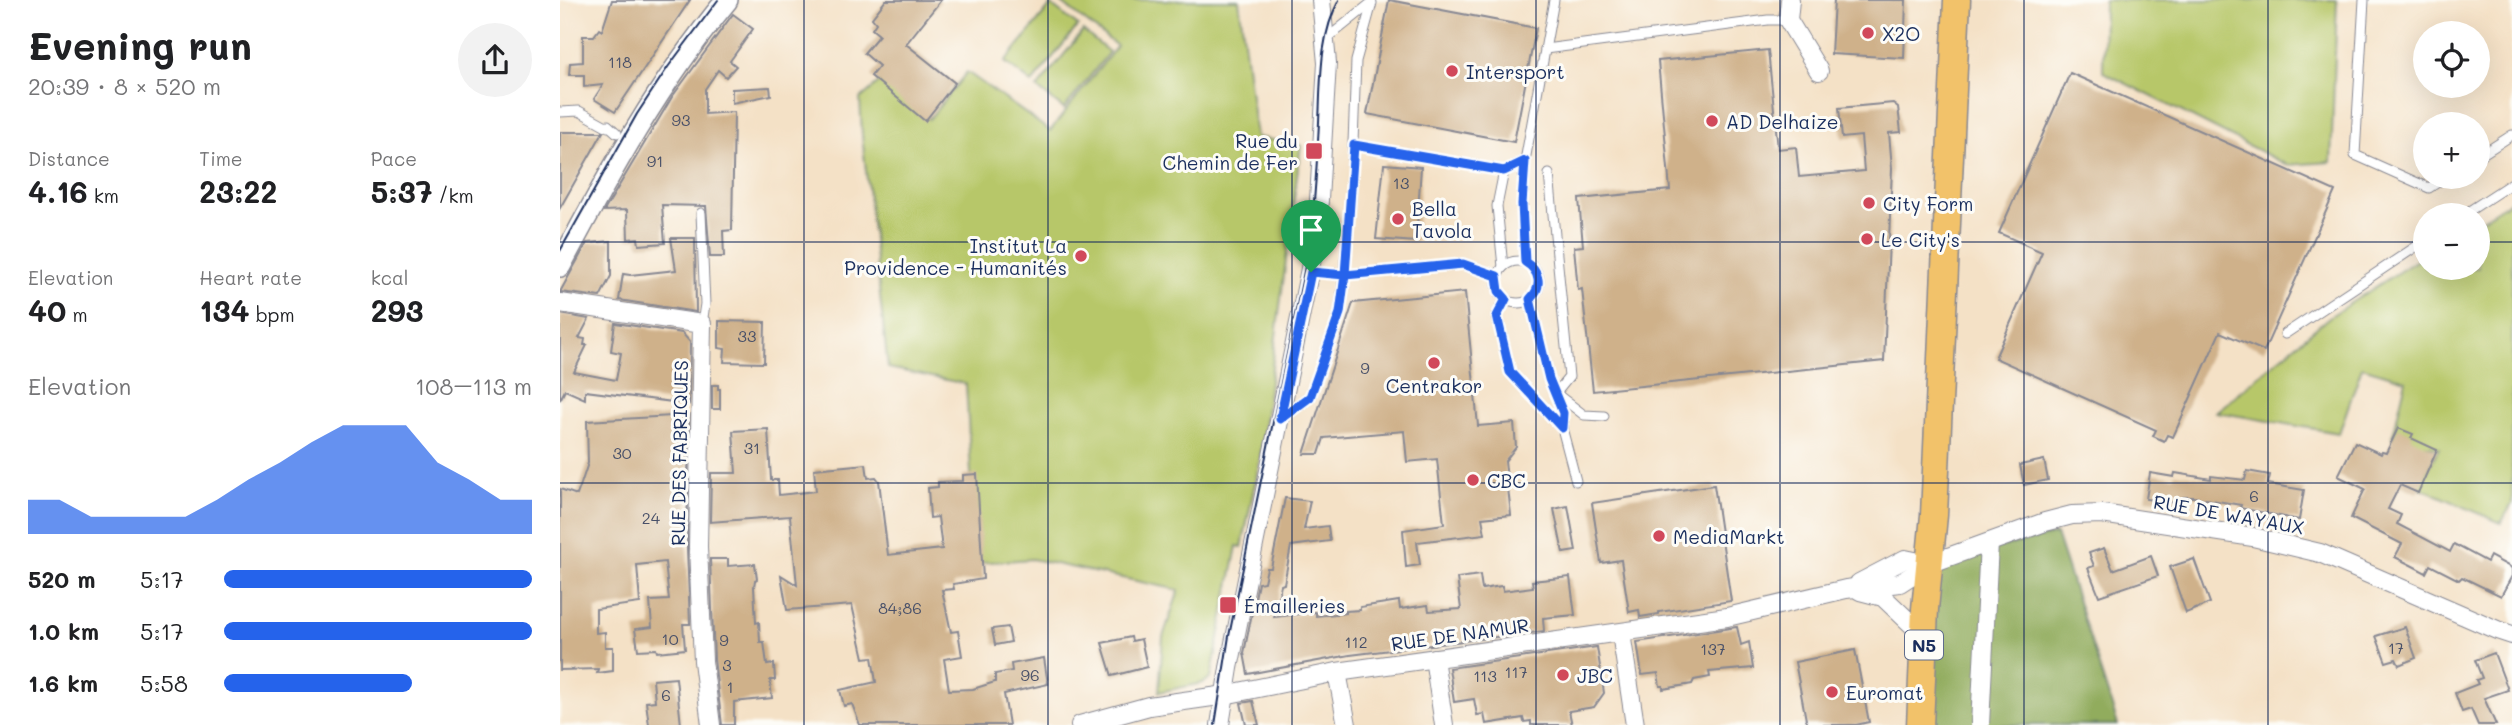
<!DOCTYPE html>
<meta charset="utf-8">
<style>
body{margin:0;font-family:Mali,sans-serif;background:#f2f2f2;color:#202124;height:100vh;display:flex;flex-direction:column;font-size:26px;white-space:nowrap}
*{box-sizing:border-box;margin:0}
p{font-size:23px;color:#757577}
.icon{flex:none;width:38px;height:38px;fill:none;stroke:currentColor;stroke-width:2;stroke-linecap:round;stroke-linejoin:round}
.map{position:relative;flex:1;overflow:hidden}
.sheet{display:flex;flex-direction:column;background:#fff;width:560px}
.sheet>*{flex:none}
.buttons{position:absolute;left:1853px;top:21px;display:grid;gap:14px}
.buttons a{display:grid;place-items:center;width:77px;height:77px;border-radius:50%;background:#fff;box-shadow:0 7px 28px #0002;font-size:35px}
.pin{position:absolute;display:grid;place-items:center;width:60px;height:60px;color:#fff;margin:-72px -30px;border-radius:50% 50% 50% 0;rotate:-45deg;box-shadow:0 0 7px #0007}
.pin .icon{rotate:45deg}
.round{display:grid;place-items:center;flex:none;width:74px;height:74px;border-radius:37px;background:#f2f2f2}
.headline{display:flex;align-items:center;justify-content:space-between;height:119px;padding:0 28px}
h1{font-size:38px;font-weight:700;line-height:52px}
.figures{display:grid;grid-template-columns:repeat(3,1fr);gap:10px;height:119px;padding:7px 28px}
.figures div{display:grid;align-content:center}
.figures b{font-size:30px;font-weight:700}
.figures small{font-size:19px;font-weight:400}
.figures p{font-size:19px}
.chart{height:196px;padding:14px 28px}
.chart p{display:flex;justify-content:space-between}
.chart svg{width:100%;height:126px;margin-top:7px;fill:#2563eb;opacity:.7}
ul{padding:0 28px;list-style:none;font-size:23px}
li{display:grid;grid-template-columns:112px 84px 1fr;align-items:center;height:52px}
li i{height:18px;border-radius:9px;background:#2563eb}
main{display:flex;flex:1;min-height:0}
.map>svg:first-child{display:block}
.green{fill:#b7c769;stroke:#697b64;stroke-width:2}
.forest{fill:#91ac5d;stroke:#566e5e;stroke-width:2}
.building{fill:#cfb18a}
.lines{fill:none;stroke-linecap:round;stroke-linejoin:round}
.service-casing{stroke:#888892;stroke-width:11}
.minor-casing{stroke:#888892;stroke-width:20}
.tertiary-casing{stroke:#888892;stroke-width:24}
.primary-casing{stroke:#888892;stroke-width:29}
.service{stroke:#fff;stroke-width:9}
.minor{stroke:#fff;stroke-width:18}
.tertiary{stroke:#fff;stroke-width:21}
.primary{stroke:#f2c26a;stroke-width:26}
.tram{stroke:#1b2f5e;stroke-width:2}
.route-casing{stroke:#fff;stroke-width:14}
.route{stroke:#2563eb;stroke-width:9}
.grid{fill:none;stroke:#1b2f5e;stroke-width:2;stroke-opacity:0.55}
.poi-dot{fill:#d1495b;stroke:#fdfcf7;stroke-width:2.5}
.labels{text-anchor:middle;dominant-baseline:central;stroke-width:6;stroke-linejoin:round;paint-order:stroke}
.number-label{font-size:16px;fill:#485069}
.shield{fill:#fdfcf7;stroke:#5f6c8c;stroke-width:2}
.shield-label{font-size:18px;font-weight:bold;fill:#1b2f5e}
.poi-label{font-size:19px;fill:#1b2f5e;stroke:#fdfcf7;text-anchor:start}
.street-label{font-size:19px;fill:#1b2f5e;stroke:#fdfcf7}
</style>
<main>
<section class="sheet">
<div class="headline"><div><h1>Evening run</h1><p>20:39 · 8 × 520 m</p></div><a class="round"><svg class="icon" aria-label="share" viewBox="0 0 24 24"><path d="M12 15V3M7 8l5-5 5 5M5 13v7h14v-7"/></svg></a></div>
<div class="figures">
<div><p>Distance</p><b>4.16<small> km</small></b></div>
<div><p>Time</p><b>23:22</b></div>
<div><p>Pace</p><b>5:37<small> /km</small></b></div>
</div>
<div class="figures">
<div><p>Elevation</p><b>40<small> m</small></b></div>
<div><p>Heart rate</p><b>134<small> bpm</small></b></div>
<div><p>kcal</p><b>293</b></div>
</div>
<div class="chart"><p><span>Elevation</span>108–113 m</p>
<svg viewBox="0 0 160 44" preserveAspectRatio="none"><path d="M0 44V32L10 32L20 38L30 38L40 38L50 38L60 32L70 25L80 19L90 12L100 6L110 6L120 6L130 19L140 25L150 32L160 32V44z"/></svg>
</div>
<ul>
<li><b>520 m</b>5:17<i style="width:100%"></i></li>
<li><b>1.0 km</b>5:17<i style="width:100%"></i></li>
<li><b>1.6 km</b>5:58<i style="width:61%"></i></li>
</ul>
</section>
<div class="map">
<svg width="1952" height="725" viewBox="0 0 1952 725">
<rect width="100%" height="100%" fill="#fdfcf7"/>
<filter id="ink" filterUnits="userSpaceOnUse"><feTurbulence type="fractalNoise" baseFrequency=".0143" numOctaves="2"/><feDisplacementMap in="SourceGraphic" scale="14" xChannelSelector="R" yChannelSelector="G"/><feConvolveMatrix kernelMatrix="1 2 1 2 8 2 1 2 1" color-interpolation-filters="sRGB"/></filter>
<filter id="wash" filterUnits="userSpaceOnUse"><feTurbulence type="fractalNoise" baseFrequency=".00686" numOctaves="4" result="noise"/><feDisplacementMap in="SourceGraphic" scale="28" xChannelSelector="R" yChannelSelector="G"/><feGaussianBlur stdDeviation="1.57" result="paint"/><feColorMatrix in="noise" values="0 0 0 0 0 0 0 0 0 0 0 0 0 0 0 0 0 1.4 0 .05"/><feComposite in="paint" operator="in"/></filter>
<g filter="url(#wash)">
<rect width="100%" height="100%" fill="#f4e1c6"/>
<g class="green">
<polygon points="498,0 679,0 696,137 741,145 700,459 682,547 677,546 651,678 643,683 599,692 603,637 619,590 472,559 416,563 406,384 328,368 302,135 300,99 321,81 369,119 407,72 490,131 557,46"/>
<polygon points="1544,0 1777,0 1771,162 1727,165 1543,72"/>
<polygon points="491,5 518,26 472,83 445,62"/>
<polygon points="523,31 549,52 504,109 477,88"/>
<polygon points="1952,200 1952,504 1941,523 1859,487 1879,448 1832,439 1846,380 1802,367 1779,433 1656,412 1769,317 1865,255 1866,268 1918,268 1918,222"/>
</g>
<polygon class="forest" points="1496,534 1558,725 1373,725 1369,564"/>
<g id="blocks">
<g class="building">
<polygon points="52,0 130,0 55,112 34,99 43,85 24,87 24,75 9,75 10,63 23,62 23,36 34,36 39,29 42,31"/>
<polygon points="326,0 381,0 346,44 395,83 365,121 311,76 319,66 304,53 319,35 312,29 316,23 312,18"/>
<polygon points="829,0 976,28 954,142 807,114"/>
<polygon points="1274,0 1346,0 1344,58 1271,54"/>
<polygon points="173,14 193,29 170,61 176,66 166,77 158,70 145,89 145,114 174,112 172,230 163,231 164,257 150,257 146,206 102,205 105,243 79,245 78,238 68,239 67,210 44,211 112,97"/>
<polygon points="1208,50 1218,149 1236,147 1239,177 1304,171 1301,136 1282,138 1279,108 1333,103 1338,107 1341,132 1329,133 1332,168 1324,361 1033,391 1022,289 1018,290 1014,247 1023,246 1019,199 1110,190 1098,61"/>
<polygon points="1510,73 1775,191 1704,351 1660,332 1613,437 1607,435 1604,441 1593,436 1596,430 1435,358 1482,252 1439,233"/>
<polygon points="210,87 211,95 172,103 172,89"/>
<polygon points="0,132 43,132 0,208"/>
<polygon points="824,164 861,167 856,242 816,239"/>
<polygon points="111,238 135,238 136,312 59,300 63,274 70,275 116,270"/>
<polygon points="51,241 51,276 40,297 0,292 27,243"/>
<polygon points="905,292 918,426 954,423 956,447 945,461 951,515 922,518 925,534 857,542 860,565 846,567 843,530 884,524 877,459 847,462 844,431 764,438 759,454 744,454 793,303"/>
<polygon points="0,314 29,319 19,338 25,339 24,345 27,345 14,372 56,380 61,353 51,351 55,323 122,333 130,342 129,404 25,391 25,399 5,390 0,400"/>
<polygon points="159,321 205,322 204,363 164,362 165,349 159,348"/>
<polygon points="152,385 158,385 158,389 160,389 160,409 152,409"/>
<polygon points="129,415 127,548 130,624 123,624 125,649 97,652 96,649 78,650 75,629 92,627 90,601 109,600 105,562 77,565 80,603 36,609 36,633 45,632 45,647 53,647 53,671 37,673 38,669 0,670 0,489 17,495 21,484 28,463 27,421"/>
<polygon points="1838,428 1853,434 1851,438 1877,450 1858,493 1840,485 1828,509 1841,515 1837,524 1890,552 1894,544 1927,562 1930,556 1952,568 1952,576 1941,596 1902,577 1899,580 1870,565 1866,573 1851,565 1835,557 1842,544 1791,518 1805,489 1778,476 1795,442 1821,454 1822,452 1826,453"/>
<polygon points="208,429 211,480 218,480 219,495 256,491 254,469 306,464 308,478 316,477 319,481 328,555 382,549 378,517 370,518 368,488 378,487 378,482 403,481 403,475 417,474 423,579 393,584 394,589 382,590 391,632 398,631 402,656 384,659 389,690 413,689 435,682 435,674 452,671 451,664 484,658 488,684 444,694 449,725 300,725 292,704 284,706 280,690 316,682 312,657 304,658 292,605 227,610 221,575 237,585 230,516 150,522 151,473 176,473 173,431"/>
<polygon points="1484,460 1488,480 1464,485 1460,465"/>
<polygon points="1687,471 1710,475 1708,484 1744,490 1739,520 1680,508 1681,505 1634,497 1623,497 1622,504 1586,499 1590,473 1614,477 1615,473 1651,479 1651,476 1685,480"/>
<polygon points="1154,485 1171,601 1099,612 1099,614 1080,617 1079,610 1069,612 1061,560 1041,563 1032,503"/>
<polygon points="725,498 750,501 744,529 768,526 770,541 731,546 724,584 721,585 714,617 756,612 756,616 786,613 786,611 800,610 800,607 839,601 840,609 868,605 869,611 901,609 897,578 920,575 922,589 942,586 943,591 973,587 972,581 1010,577 1015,615 983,618 984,631 970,633 970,631 944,636 790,655 688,674 684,653 698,583 704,582 707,568 711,568"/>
<polygon points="1008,506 1016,551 1003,553 994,509"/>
<polygon points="1544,548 1553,570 1591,556 1598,576 1539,596 1528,568 1534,566 1529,553"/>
<polygon points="150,559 168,559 168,566 195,564 197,579 195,580 194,587 196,623 199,622 200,642 204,642 207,665 214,664 215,680 210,680 212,698 174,702 174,725 162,725 154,659"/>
<polygon points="1634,559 1650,603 1626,613 1610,567"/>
<polygon points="448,627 451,642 435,645 432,629"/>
<polygon points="1177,627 1181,645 1189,642 1193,668 1149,672 1150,677 1134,680 1132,684 1103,689 1103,686 1100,686 1098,673 1082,675 1077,642"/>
<polygon points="1845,627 1856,658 1839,665 1836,659 1826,662 1816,636"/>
<polygon points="571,637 572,641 581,639 587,667 552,676 542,643"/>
<polygon points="1037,647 1044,693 1034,707 1009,711 1012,725 971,725 971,721 964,722 963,718 926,724 924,714 917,715 914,699 894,702 889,668"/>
<polygon points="1295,650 1309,722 1296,725 1247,725 1235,662"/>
<polygon points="1934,653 1948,690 1924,698 1936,725 1918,725 1911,709 1902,712 1895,693 1918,684 1916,680 1922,678 1915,660"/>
<polygon points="116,678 121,725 89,725 86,702 95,701 93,680"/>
<polygon points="693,701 699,725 686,725 681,703"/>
</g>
</g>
</g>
<g filter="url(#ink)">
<use href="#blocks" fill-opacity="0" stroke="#888892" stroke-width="2"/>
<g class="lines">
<defs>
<g id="service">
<polyline points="1804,0 1795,155 1869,188 1886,177"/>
<polyline points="765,40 810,4"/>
<polyline points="985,49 1208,20 1228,20"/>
<polyline points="0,112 19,111 48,127 48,125 57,133"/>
<polyline points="794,145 944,171 965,161"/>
<polyline points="1918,157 1952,135"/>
<polyline points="989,174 1009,377 996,393"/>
<polyline points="141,213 145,304 142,324"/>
<polyline points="1903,215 1952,183"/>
<circle cx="958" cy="282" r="21"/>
<polyline points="965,262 962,204 965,161 994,0"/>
<polyline points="943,267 937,206 944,171"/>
<polyline points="751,272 785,275 903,264 937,276"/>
<polyline points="945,299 937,316 950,372 1002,428"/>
<polyline points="970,299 989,379 1003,413 1002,428 1016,481"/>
<polyline points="1725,334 1866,240"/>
<polyline points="998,395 1024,415 1044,416"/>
<polyline points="722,418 750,397 780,313 791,198 796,61 812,3"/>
</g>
<g id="minor">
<polyline points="1230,0 1228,20 1259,71"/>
<polyline points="0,303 142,324 138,547 143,661 151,725"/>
<polyline points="1299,583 1345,559 1369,564"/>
<polyline points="1300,591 1323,597 1365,637"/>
<polyline points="1061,633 1075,725"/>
<polyline points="874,658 884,725"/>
<polyline points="777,672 787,725"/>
<polyline points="520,725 589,706 659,696 777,672 1167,617 1286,589 1340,583 1369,564 1485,522 1512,515 1542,514 1693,537 1760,553 1937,630 1952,635"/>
<polyline points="660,725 669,668 757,234 767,63 761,0"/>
<polyline points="1420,725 1429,543"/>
</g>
<path id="tertiary" d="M0,266C49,173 100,81 167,0"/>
<polyline id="primary" points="1360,725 1365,609 1374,515 1397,0"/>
</defs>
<use href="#service" class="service-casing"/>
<use href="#minor" class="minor-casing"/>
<use href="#tertiary" class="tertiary-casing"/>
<use href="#primary" class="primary-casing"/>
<use href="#service" class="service"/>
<use href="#minor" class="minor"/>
<use href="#tertiary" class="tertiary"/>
<use href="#primary" class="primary"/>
<g class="tram">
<polyline points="0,251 77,114 108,67 158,0"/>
<path d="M655,725L669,636L749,247C755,206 757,164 759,122C761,82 759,37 779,0"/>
</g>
</g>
</g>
<g class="lines" filter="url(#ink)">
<defs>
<path id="route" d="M751,272L720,419L750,397L780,313L785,275L903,264L937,276L939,291L946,299L937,316L950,372L1002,428L1003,413L989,379L970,299C983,287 980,271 965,262L962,204L965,161L944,171L794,145L785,275L751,272"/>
</defs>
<use href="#route" class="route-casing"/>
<use href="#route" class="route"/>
</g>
<path class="grid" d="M244,0V725M488,0V725M732,0V725M976,0V725M1220,0V725M1464,0V725M1708,0V725M0,242H1866M1918,242H1952M0,483H1952"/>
<g class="poi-dot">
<circle cx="1308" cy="33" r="7"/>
<circle cx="892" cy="71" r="7"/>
<circle cx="1152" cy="121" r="7"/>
<rect x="745" y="142" width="18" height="18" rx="3.5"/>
<circle cx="1309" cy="203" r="7"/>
<circle cx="838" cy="219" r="7"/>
<circle cx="1307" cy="239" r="7"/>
<circle cx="521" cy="256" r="7"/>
<circle cx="874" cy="363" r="7"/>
<circle cx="913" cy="480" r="7"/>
<circle cx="1099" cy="536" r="7"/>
<rect x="659" y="596" width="18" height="18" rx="3.5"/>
<circle cx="1003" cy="675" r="7"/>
<circle cx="1272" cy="692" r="7"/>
</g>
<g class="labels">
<g class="number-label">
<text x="60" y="61">118</text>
<text x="121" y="119">93</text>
<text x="95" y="160">91</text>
<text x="841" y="182">13</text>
<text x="187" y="335">33</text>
<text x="805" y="367">9</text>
<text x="192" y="447">31</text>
<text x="62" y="452">30</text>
<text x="1694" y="495">6</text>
<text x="91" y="517">24</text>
<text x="340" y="607">84;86</text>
<text x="110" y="638">10</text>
<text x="164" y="639">9</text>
<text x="796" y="641">112</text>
<text x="1836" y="647">17</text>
<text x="1153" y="648">137</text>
<text x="167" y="664">3</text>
<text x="956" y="671">117</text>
<text x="470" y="674">96</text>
<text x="925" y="675">113</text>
<text x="170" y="686">1</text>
<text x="106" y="694">6</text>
</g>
<rect class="shield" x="1345" y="630.5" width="38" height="29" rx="5"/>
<g class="shield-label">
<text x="1364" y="645">N5</text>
</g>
<g class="poi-label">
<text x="1322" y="33">X2O</text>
<text x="906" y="71">Intersport</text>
<text x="1166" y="121">AD Delhaize</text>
<text x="738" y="140" text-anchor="end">Rue du<tspan x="738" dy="22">Chemin de Fer</tspan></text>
<text x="1323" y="203">City Form</text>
<text x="852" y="208">Bella<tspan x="852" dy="22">Tavola</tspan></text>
<text x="1321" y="239">Le City's</text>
<text x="507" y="245" text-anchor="end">Institut La<tspan x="507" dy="22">Providence - Humanités</tspan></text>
<text x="874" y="385" text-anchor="middle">Centrakor</text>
<text x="927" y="480">CBC</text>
<text x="1113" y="536">MediaMarkt</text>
<text x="684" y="605">Émailleries</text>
<text x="1017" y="675">JBC</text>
<text x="1286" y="692">Euromat</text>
</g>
<g class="street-label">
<text transform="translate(119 453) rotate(-89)">RUE DES FABRIQUES</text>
<text transform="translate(1669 514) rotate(10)">RUE DE WAYAUX</text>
<text transform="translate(900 634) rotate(-8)">RUE DE NAMUR</text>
</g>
</g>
</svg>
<div class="buttons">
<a><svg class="icon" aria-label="locate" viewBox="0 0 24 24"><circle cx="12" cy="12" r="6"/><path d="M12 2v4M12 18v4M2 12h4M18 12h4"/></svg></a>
<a>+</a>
<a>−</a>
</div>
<div class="pin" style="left:751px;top:272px;background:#1e9e55"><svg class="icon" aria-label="arrive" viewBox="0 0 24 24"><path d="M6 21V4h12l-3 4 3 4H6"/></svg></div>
</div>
</main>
